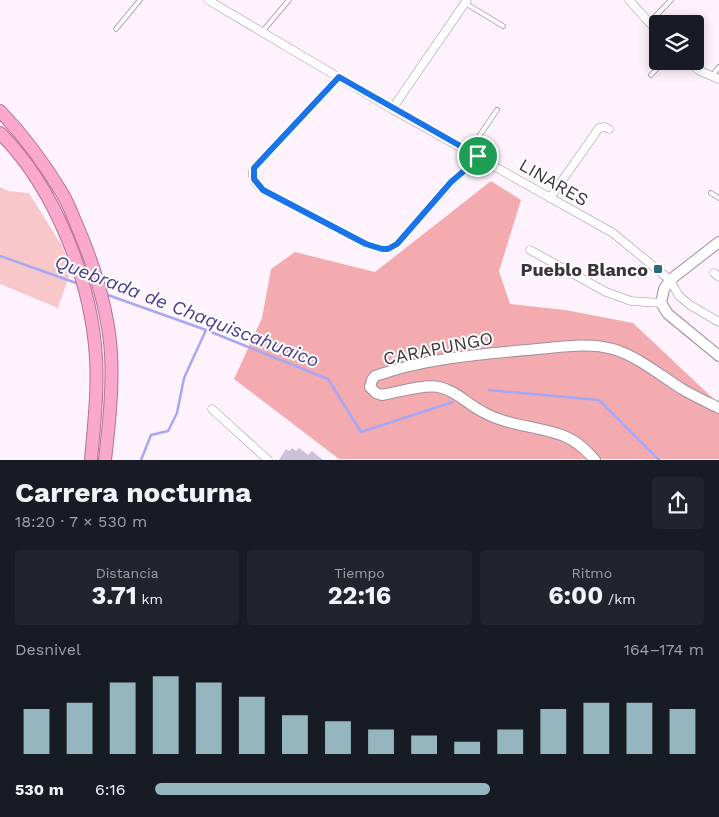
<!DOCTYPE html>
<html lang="es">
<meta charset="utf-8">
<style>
body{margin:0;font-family:"Work Sans",sans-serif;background:#20242c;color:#f1f3f6;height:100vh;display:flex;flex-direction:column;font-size:19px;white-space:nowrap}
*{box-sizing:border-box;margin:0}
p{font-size:16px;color:#9ea1a6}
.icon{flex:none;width:28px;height:28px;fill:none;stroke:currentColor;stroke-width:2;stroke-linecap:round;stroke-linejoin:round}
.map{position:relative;height:460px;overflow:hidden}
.panel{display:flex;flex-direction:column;background:#171b24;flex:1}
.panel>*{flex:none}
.buttons{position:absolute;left:649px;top:15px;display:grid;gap:10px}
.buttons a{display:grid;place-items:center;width:55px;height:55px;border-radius:5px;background:#171b24;box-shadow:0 2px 12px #0003;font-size:25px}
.pin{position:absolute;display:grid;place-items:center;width:42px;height:42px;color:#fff;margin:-21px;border:2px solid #fff;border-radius:50%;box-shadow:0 1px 5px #0007}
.round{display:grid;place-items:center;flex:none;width:52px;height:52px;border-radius:5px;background:#20242c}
.overview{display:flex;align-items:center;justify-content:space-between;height:85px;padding:0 15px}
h1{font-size:28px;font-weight:700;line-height:38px}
.metrics{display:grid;grid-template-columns:repeat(3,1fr);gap:8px;height:85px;padding:5px 15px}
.metrics div{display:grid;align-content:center;border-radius:5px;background:#20242c;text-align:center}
.metrics b{font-size:25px;font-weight:700}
.metrics small{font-size:14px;font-weight:400}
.metrics p{font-size:14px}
.chart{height:140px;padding:10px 15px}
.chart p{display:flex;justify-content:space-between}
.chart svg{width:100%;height:90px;margin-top:5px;stroke:#96b6bf;stroke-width:6}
ul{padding:0 15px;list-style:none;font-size:16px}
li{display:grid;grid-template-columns:80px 60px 1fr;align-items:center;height:38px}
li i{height:12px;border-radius:6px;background:#96b6bf}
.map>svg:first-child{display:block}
.green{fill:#f8c7c9}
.forest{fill:#f4abaf}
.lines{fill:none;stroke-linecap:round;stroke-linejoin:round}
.stream{stroke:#a7a7f3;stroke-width:2.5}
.building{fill:#ccc2d7}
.service-casing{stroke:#9f8d9d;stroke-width:5.5}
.minor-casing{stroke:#9f8d9d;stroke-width:9}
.tertiary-casing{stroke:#9f8d9d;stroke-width:12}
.trunk-casing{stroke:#b67291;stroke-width:14}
.service{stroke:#fff;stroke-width:4}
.minor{stroke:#fff;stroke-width:8}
.tertiary{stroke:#fff;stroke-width:10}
.trunk{stroke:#faa8cc;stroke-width:12}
.route-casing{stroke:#fff;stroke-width:10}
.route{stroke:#1a73e8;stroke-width:6}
.poi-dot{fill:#276c7b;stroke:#fff;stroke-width:2}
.labels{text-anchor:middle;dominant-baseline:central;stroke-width:4;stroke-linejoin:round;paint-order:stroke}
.street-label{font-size:18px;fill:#3c343b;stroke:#fff}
.poi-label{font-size:18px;font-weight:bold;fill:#3c343b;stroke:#fff;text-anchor:end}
.water-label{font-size:19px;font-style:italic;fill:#463d94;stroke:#fff}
</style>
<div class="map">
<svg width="719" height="460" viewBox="0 0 719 460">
<rect width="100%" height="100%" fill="#fef2fc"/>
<polygon class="green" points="0,187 8,191 29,193 62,246 71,270 58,308 0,284"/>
<polygon class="forest" points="491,181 521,200 499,271 510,304 565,310 633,323 719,404 719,459 339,459 234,379 262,318 271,269 295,252 375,272"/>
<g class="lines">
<g class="stream">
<polyline points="0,256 79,284"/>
<polyline points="105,294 206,330 328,379 361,432 453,402"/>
<polyline points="489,390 599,400 659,460"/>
<polyline points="141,460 151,435 168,431 177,413 184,378 206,330"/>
</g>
</g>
<polygon class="building" points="292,448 296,451 299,448 308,455 312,451 323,460 279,460 286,449 289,451"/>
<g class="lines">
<defs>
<g id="service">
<polyline points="465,3 503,26"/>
<polyline points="649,23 671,0"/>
<polyline points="116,29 140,0"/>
<polyline points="262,32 289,0"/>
<polyline points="651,75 664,61"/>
<polyline points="712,76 719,67"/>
<polyline points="469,151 497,110"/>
<polyline points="711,193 719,198"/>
</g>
<g id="minor">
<polyline points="208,0 392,109 613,233 670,280 679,296 690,305 719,322"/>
<polyline points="629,0 658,32"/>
<polyline points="687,61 700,71 719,79"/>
<path d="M339,77L254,168C250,178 256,184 263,190L366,244C379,249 384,252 397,244L451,183L472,164L478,156"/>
<polyline points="392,109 467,0"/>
<polyline points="550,198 599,128 605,127 609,129"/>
<polyline points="530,250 606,292 631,301 661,303"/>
<polyline points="714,273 719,277"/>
<polyline points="212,409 268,460"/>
</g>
<g id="tertiary">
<polyline points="719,242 670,280 664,289 661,303 668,314 719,356"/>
<path d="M595,460C586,450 577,441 564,436C538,426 508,426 483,412C467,404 457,391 439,387C424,384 398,392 382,395L376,393L370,387L372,380L375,376C427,358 482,354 537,349C561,347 589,342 613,349C637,356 660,375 682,389C694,396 707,402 719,408"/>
</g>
<g id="trunk">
<path d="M0,111C24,136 44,163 62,193C67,201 71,211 75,221C93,262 108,307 111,353C113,389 109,424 105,460"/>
<path d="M0,133C55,188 91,280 96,357C98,391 94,425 91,460"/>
</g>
</defs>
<use href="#service" class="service-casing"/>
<use href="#minor" class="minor-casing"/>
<use href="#tertiary" class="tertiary-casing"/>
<use href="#trunk" class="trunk-casing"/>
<use href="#service" class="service"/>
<use href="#minor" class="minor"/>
<use href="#tertiary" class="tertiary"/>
<use href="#trunk" class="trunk"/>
</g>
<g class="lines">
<defs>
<polygon id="route" points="339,77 478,156 472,164 451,182 397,244 388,249 382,249 366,244 263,190 254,179 254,168"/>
</defs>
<use href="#route" class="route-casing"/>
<use href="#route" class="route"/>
</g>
<rect class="poi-dot" x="653" y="264" width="10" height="10" rx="2.5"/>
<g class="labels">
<g class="street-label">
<text transform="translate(554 182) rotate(30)">LINARES</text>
<text transform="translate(438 348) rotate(-11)">CARAPUNGO</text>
</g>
<g class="poi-label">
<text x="648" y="269">Pueblo Blanco</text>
</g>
<g class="water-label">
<text transform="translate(187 311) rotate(21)">Quebrada de Chaquiscahuaico</text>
</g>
</g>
</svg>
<div class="buttons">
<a><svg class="icon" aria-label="layers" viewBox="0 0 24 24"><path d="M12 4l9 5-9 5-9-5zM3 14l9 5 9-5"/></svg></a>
</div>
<div class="pin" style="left:478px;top:156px;background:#1e9e55"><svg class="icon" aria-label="arrive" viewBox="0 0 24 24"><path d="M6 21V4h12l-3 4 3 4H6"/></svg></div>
</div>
<section class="panel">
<div class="overview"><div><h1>Carrera nocturna</h1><p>18:20 · 7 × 530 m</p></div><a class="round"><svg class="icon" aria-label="share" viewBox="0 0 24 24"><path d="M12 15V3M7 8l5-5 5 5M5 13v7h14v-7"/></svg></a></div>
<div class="metrics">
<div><p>Distancia</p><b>3.71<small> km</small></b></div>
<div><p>Tiempo</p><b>22:16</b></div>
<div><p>Ritmo</p><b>6:00<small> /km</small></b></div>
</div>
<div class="chart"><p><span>Desnivel</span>164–174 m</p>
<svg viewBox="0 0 160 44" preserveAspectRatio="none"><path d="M5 44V22M15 44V19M25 44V9M35 44V6M45 44V9M55 44V16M65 44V25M75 44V28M85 44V32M95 44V35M105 44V38M115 44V32M125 44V22M135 44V19M145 44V19M155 44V22"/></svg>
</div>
<ul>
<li><b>530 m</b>6:16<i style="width:61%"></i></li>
</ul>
</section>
